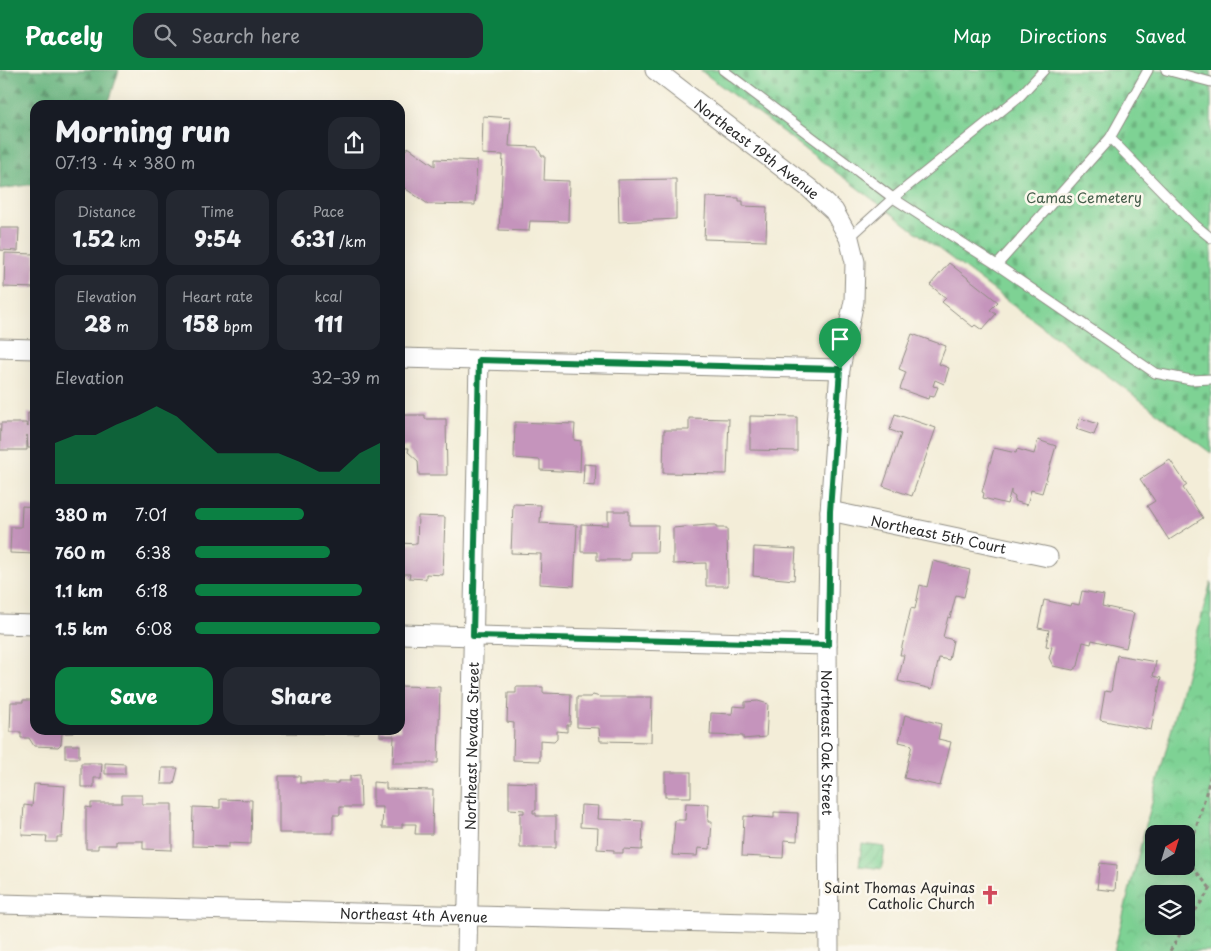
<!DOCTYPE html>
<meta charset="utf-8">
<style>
body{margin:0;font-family:"Playpen Sans",sans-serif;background:#242831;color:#f1f3f6;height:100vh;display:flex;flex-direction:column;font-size:19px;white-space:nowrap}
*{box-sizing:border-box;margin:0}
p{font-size:16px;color:#9ea1a6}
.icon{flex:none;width:28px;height:28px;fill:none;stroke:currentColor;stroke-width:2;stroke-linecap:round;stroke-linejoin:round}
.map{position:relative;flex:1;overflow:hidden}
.details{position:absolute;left:30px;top:30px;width:375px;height:635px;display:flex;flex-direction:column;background:#171b24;border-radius:15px;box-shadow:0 5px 20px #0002}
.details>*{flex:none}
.needle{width:32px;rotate:38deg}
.fabs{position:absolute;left:1145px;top:755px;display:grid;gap:10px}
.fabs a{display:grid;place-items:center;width:50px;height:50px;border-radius:10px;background:#171b24;box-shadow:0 5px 20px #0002;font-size:25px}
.pin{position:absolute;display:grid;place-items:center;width:42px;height:42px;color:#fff;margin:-51px -21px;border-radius:50% 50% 50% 0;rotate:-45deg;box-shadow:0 0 5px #0007}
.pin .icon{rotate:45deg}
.round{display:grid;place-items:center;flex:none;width:52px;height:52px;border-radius:15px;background:#242831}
.head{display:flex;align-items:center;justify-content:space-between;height:85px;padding:0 25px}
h1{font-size:28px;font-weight:800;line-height:38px}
.figures{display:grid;grid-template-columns:repeat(3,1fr);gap:8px;height:85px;padding:5px 25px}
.figures div{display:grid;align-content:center;border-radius:12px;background:#242831;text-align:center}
.figures b{font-size:21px;font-weight:800}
.figures small{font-size:14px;font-weight:400}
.figures p{font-size:14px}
.chart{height:140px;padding:10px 25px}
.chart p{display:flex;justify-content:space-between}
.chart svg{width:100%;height:90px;margin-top:5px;fill:#0b8043;opacity:.7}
.cta{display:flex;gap:10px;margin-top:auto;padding:10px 25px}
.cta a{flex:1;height:58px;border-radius:15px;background:#0b8043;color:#fff;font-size:20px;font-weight:800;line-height:58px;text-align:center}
.cta a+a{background:#242831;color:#f1f3f6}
ul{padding:0 25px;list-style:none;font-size:16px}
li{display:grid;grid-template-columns:80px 60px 1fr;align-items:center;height:38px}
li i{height:12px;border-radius:6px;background:#0b8043}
header{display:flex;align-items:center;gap:30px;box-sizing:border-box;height:70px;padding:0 25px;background:#0b8043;color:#fff}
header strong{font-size:24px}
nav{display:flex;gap:28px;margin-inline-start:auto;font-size:18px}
.search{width:350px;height:45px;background:#242831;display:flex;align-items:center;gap:12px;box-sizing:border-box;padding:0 18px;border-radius:15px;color:#9ea1a6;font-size:19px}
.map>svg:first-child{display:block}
.forest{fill:url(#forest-firs);stroke:#487054}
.cemetery{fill:url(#cemetery-stones);stroke:#547e60}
.park{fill:url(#park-crowns);stroke:#547e60;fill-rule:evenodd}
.garden{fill:url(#garden-furrows);stroke:#547e60}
.building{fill:#c594bc}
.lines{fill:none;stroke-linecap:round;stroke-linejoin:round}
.service-casing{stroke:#8f8c82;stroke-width:11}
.minor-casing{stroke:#8f8c82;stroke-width:21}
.path{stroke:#8f8c82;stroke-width:3;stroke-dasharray:4 4;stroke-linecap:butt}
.service{stroke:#fff;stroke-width:9}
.minor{stroke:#fff;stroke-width:19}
.route-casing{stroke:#fff;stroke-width:10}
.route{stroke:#0b8043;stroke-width:6}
.labels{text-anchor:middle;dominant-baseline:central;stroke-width:5;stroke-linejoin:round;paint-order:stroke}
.street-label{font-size:14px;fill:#2b2b2b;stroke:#fbf7ec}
.park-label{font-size:14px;fill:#445d4a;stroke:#fbf7ec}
.poi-label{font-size:14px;fill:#2b2b2b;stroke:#fbf7ec;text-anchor:end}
</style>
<header>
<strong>Pacely</strong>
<div class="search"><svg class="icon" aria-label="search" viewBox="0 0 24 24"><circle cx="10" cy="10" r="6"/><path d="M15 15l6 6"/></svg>Search here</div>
<nav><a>Map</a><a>Directions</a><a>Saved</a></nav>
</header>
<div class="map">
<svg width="1211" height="881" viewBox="0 0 1211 881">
<defs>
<pattern id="forest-firs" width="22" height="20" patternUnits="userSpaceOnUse" patternTransform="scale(1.25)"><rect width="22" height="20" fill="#66b47e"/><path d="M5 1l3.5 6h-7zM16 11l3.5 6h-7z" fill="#549367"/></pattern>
<pattern id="cemetery-stones" width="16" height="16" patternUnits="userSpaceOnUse" patternTransform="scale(1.25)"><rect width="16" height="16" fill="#7ed294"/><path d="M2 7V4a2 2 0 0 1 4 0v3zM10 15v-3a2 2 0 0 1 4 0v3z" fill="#6db480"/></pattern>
<pattern id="park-crowns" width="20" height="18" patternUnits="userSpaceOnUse" patternTransform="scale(1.25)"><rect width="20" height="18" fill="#7ed294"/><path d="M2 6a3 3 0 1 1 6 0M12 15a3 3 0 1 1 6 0" fill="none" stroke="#6db480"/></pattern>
<pattern id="garden-furrows" width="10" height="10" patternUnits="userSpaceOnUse" patternTransform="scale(1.25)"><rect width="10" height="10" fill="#7ed294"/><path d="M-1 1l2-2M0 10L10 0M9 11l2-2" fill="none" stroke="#6db480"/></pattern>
</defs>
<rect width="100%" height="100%" fill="#fbf7ec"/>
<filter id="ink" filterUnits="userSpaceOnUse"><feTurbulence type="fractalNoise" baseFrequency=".02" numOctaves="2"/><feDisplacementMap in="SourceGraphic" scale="10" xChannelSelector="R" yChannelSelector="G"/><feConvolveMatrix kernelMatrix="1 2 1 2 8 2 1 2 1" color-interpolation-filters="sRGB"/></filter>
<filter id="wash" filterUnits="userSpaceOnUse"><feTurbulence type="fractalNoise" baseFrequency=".0096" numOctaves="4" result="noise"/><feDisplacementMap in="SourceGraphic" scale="20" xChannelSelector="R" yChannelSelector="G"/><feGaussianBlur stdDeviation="1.12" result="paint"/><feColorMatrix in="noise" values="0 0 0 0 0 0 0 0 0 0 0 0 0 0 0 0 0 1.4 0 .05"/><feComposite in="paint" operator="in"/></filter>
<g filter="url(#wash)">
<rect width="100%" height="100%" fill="#f3edd8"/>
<polygon class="forest" points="0,0 119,0 108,35 35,35 35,114 0,119"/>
<polygon class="cemetery" points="700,0 1211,0 1211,383"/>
<path class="park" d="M1211,511V881H1114L1142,770ZM1154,764H1186V796H1154ZM1154,824H1186V856H1154Z"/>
<polygon class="garden" points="862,774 885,777 882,799 859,796"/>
<g id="blocks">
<g class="building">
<polygon points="483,46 511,48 509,76 537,77 542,86 545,86 544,110 569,111 568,152 530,151 529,161 499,160 503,85 482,84"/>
<polygon points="408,77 435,96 435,89 477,91 475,135 428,134 400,115 400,88"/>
<polygon points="676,109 676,149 619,152 618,110"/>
<polygon points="706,127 739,128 739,131 743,131 743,136 767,137 766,171 704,169"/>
<polygon points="0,158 19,158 18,181 0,180"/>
<polygon points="5,183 35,184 35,218 4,217"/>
<polygon points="949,193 998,232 990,240 996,244 982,260 975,255 973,257 942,232 946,228 930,215"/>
<polygon points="912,264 946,276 939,294 949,298 944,314 935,310 933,316 938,317 934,327 929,326 928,329 900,319 906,302 899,299"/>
<polygon points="28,343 35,343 35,378 28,378 27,365 27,380 0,380 1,353 26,353 28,357"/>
<polygon points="895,344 936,358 912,426 883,416 901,364 890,360"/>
<polygon points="400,345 425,345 425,349 446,349 447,405 419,405 418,391 408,382 409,378 400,378"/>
<polygon points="750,346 797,347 797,381 750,380"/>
<polygon points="689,348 729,349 727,404 663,403 664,360 689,360"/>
<polygon points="1080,348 1098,354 1094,365 1076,359"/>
<polygon points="515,352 575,354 574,370 581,371 580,402 540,400 540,390 514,388"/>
<polygon points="1038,370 1056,376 1042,423 1031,420 1027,435 1014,431 1015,427 1011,424 1011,420 1007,434 983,428 984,423 982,422 994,378 1016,383 1017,379 1034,384"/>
<polygon points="1170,390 1187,415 1183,418 1203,448 1169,470 1147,436 1155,431 1140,409"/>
<polygon points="584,394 596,395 595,416 583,415"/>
<polygon points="513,434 541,435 540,453 577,455 574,516 540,514 541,484 511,483"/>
<polygon points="22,436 35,437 35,484 10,483 11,457 21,457"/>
<polygon points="608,441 629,441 629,455 658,455 657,482 630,482 630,490 597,490 597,482 581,482 581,454 608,455"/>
<polygon points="418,446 445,447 443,505 426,504 426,509 409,508 410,504 400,504 400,473 417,474"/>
<polygon points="708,455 716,455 716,458 727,458 728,516 706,516 706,493 673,494 673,458"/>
<polygon points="754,477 796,479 794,510 753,506"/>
<polygon points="933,491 970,500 964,527 956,525 950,548 948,547 943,567 953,570 949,590 939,588 932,619 898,611 904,585 900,585 911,538 915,539 920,515 927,517"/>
<polygon points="1082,521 1104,525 1102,536 1134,543 1126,578 1092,570 1091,574 1083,572 1078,596 1073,600 1053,596 1049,588 1052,577 1046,576 1049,560 1038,558 1044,530 1070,536 1071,533 1079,535"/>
<polygon points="1117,585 1156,592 1153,606 1161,608 1151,660 1100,650 1105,621 1111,622"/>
<polygon points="400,616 440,617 438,693 393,693 394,666 380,666 380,660 400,660"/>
<polygon points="516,617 543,617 543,623 571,624 570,655 567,655 567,662 557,661 557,668 554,671 540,670 540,691 513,690 514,653 507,652 508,623 516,623"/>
<polygon points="593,625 600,627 652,627 651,672 600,671 599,658 577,657 577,627 590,627"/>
<polygon points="23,630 35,630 35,660 73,660 73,663 62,663 61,674 58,677 34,676 29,668 21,668 21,662 10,662 11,632 23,632"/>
<polygon points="758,631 768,634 766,667 743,669 743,666 710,665 711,643 732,644 733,636 745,637 745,632"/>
<polygon points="905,645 941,654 938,669 951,672 940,716 904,708 912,675 899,672"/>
<polygon points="282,660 359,660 359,664 282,663"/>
<rect x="65" y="675" width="14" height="13"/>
<polygon points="81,693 102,693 101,708 94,708 94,717 81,717"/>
<polygon points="105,693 125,694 125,704 105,704"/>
<polygon points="162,698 178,698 174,714 161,714"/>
<rect x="665" y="702" width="26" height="25"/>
<polygon points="360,705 361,737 340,737 340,745 333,745 333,763 279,763 279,706 300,706 300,713 338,713 338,711 350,711 350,706"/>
<polygon points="373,712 386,713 386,719 433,720 432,764 415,764 416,754 402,754 402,758 382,758 383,737 373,737"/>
<polygon points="509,712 536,713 536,740 533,740 533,743 536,743 536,746 556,746 556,778 520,778 520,743 524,743 524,740 509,739"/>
<polygon points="34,714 65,716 62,767 57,767 57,772 46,772 47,766 22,765 24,735 32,736"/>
<polygon points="122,725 142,725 142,734 172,734 172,780 143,779 143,771 116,771 116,775 98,775 98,779 86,779 86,737 91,738 91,733 122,733"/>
<polygon points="220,729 252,730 251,774 229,773 229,777 192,776 193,737 220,738"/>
<polygon points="686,733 709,734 708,752 712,752 710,779 698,778 697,786 672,785 675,750 685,750"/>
<polygon points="581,735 599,736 598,749 643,751 642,780 623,779 623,783 614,783 614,780 597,779 598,758 580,757"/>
<polygon points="774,742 798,743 797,771 784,770 783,788 742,786 744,746 774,748"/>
<polygon points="1100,793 1117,795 1115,821 1097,819"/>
</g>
</g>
</g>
<g filter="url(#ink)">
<use href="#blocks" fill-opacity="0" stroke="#8f8c82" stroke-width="1"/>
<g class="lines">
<defs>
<g id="service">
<polyline points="723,0 893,128 997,195 1155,303 1191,310 1211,309"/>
<polyline points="1166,0 1211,12"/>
<polyline points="1110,68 1195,155 1211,168"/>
<polyline points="849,168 893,128 1020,26 1044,0"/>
<polyline points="997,195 1110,68 1148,0"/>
</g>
<g id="minor">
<path id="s1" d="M655,0L809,118L834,141L849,168L855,192L854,231L840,299L830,441L827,575L829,881"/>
<polyline points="0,278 35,279"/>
<polyline points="400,288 840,299"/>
<path id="s2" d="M830,441L1048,487"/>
<polyline points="0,554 35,555"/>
<polyline points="400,564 827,575"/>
<path id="s3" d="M0,834L828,855"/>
<path id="s4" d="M467,881L479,290"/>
</g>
</defs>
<use href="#service" class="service-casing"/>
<use href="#minor" class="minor-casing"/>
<g class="path">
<polyline points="1210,818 1187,791 1211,705"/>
<polyline points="1186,854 1211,818"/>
<polyline points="1170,881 1185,856"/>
</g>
<use href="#service" class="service"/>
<use href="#minor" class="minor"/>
</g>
</g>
<g class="lines" filter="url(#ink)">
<defs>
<polygon id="route" points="479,290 840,299 830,441 828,575 473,566"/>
</defs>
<use href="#route" class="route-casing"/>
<use href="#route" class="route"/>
</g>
<defs>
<symbol id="church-bare" viewBox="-9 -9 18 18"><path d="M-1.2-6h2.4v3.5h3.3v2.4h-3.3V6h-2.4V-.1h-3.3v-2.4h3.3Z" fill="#d1495b" stroke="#fbf7ec" stroke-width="2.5" paint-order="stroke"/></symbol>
</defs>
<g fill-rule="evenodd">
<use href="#church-bare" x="976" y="811" width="28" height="28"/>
</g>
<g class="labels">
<g class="street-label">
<text stroke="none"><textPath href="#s1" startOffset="129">Northeast 19th Avenue</textPath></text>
<text stroke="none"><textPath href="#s2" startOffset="111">Northeast 5th Court</textPath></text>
<text stroke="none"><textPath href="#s1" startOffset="766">Northeast Oak Street</textPath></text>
<text stroke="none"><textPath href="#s4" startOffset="205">Northeast Nevada Street</textPath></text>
<text stroke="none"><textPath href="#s3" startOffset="414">Northeast 4th Avenue</textPath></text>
</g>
<g class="park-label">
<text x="1084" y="127">Camas Cemetery</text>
</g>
<g class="poi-label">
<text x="975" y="817">Saint Thomas Aquinas<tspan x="975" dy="16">Catholic Church</tspan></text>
</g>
</g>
</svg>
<div class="fabs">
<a><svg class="needle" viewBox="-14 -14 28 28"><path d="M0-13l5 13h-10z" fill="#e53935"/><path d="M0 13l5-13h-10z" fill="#9ea1a6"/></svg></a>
<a><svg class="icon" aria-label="layers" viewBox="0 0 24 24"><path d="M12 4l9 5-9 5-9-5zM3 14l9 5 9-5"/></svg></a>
</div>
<div class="pin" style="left:840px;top:299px;background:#1e9e55"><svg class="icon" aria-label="arrive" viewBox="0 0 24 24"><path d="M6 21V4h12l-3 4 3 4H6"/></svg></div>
<section class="details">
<div class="head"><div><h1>Morning run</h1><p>07:13 · 4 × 380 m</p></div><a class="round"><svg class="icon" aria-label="share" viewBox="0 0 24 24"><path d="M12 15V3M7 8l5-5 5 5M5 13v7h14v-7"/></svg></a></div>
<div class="figures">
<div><p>Distance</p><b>1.52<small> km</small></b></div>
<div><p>Time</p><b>9:54</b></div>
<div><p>Pace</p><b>6:31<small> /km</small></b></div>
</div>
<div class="figures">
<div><p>Elevation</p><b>28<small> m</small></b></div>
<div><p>Heart rate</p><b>158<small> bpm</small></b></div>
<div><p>kcal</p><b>111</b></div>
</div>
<div class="chart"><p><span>Elevation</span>32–39 m</p>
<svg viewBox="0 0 160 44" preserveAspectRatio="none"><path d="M0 44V24L10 20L20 20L30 15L40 11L50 6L60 11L70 20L80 29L90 29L100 29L110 29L120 33L130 38L140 38L150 29L160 24V44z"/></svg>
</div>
<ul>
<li><b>380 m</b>7:01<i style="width:59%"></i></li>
<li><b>760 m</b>6:38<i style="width:73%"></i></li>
<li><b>1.1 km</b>6:18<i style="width:90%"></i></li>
<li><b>1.5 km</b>6:08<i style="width:100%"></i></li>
</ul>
<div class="cta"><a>Save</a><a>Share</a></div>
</section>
</div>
